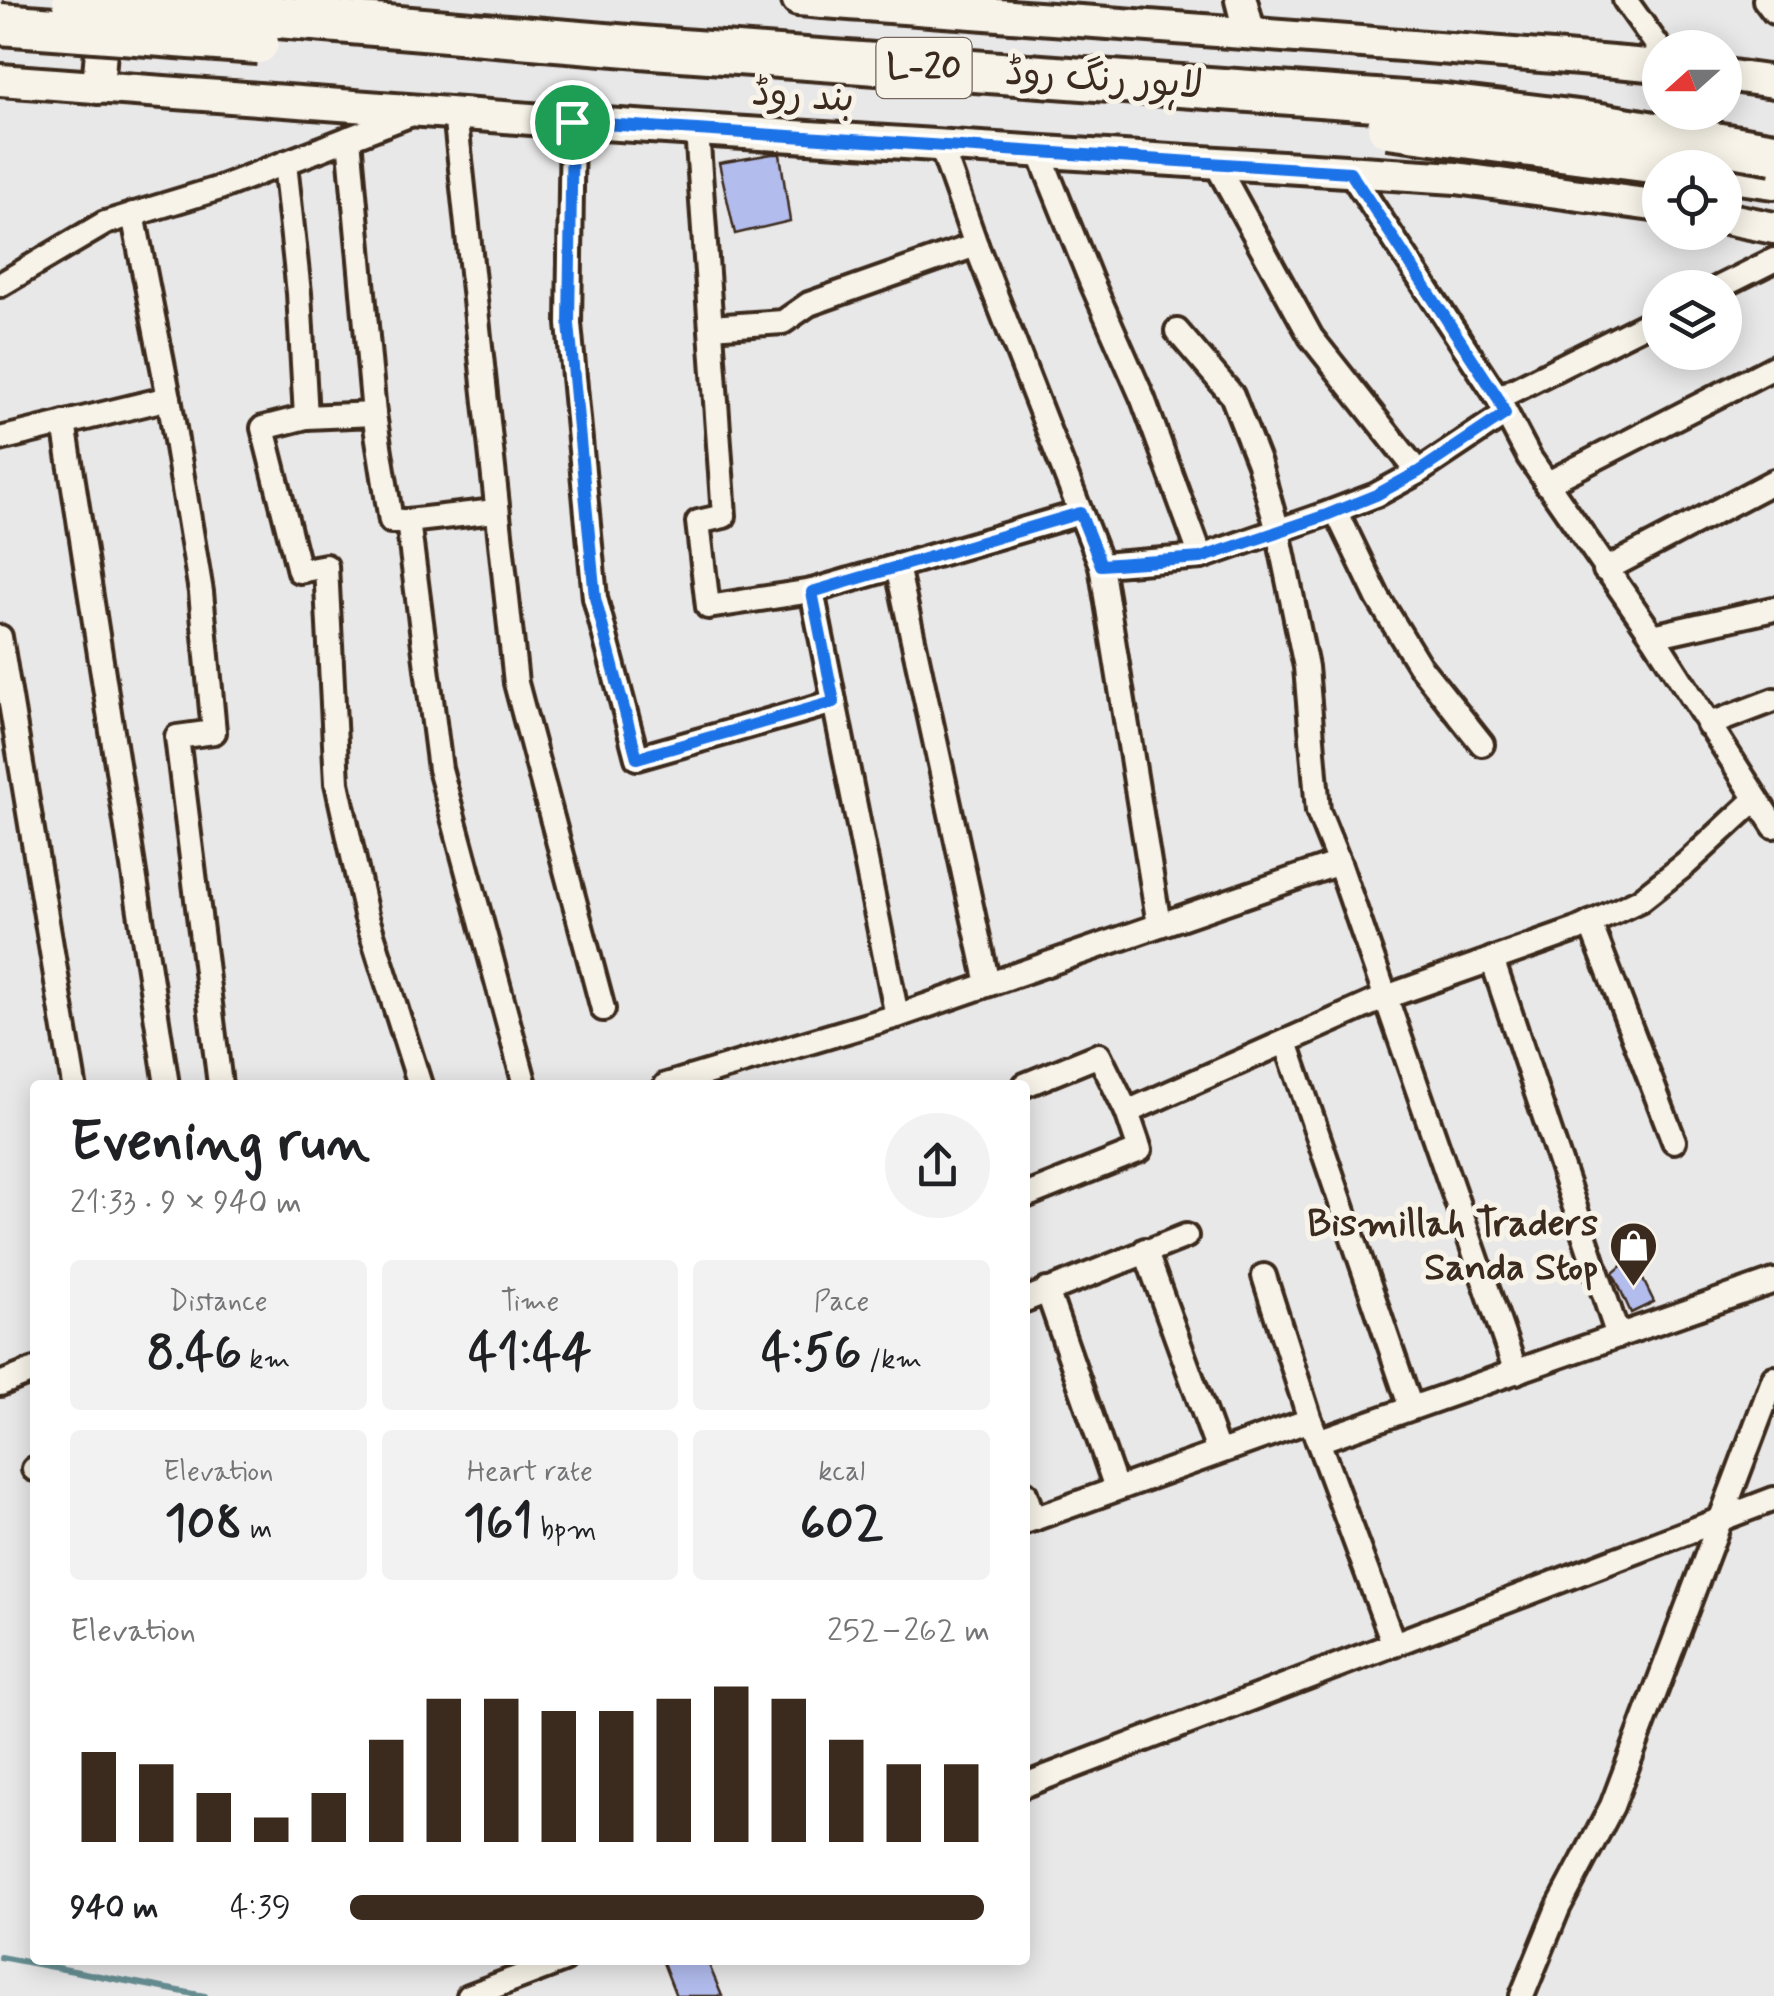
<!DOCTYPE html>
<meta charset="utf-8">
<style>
body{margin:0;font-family:Mynerve,"Playpen Sans Arabic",sans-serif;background:#f2f2f2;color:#202124;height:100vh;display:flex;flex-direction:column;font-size:38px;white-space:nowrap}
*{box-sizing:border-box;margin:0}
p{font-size:32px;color:#757577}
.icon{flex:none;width:55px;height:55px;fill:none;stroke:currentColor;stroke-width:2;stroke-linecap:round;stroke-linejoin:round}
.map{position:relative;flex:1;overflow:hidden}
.sheet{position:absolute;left:30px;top:1080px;width:1000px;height:885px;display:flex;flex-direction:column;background:#fff;border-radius:10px;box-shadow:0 5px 25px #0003}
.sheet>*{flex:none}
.needle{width:65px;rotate:249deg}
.buttons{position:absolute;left:1642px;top:30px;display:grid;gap:20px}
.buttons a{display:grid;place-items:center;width:100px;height:100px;border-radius:50%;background:#fff;box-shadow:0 5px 25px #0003;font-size:50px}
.pin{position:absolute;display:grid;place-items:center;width:85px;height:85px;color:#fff;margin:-42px;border:5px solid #fff;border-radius:50%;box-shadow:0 2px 10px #0007}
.round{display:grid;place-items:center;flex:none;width:105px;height:105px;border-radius:52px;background:#f2f2f2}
.summary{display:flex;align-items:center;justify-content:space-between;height:170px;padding:0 40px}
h1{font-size:55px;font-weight:700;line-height:75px}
.stats{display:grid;grid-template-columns:repeat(3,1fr);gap:15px;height:170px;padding:10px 40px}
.stats div{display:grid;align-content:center;border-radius:10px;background:#f2f2f2;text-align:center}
.stats b{font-size:50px;font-weight:700}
.stats small{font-size:28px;font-weight:400}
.stats p{font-size:28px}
.chart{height:280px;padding:20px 40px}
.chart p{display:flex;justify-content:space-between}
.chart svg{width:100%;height:180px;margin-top:10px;stroke:#3b2a1e;stroke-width:6}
ul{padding:0 40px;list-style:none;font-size:32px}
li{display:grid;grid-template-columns:160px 120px 1fr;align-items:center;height:75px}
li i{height:25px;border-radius:12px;background:#3b2a1e}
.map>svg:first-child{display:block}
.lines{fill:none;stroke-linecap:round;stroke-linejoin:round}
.stream{stroke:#668e92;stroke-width:6}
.building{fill:#b2bced;stroke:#3b2a1e;stroke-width:2.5}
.street-casing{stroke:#3b2a1e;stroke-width:30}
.secondary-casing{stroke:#3b2a1e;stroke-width:38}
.highway-casing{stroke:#3b2a1e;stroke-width:48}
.street{stroke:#f7f3e8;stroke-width:22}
.secondary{stroke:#f7f3e8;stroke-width:30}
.highway{stroke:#f7f3e8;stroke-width:40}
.highway-bridge-casing{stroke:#3b2a1e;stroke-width:48;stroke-linecap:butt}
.highway-bridge{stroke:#f7f3e8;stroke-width:40}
.route-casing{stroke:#fff;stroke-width:20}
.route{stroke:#1a73e8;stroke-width:12}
.labels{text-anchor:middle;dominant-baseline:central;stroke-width:10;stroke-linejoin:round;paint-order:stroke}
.shield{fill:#f7f3e8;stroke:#73665b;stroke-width:2.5}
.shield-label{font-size:35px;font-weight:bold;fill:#3b2a1e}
.street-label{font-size:38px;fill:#3b2a1e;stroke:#f7f3e8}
.poi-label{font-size:38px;font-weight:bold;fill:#3b2a1e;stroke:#f7f3e8;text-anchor:end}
</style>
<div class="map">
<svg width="1774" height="1996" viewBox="0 0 1774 1996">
<rect width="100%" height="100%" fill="#e9e8e9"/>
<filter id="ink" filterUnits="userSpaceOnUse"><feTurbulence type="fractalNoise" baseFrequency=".01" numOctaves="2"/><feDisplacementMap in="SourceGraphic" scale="20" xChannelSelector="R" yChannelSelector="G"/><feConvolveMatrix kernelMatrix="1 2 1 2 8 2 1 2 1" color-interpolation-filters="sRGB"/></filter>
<g filter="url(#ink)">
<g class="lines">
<polyline class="stream" points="0,1957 205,1996"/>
</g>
<g class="building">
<polygon points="772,154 780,154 790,221 735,234 719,163"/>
<polygon points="1632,1257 1654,1302 1631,1313 1613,1273"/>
<polygon points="662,1960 707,1960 722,1996 676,1996"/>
</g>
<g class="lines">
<defs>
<g id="street">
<polyline points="1625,0 1660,49"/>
<polyline points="1765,0 1774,12"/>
<polyline points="455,113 516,683 603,1009"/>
<polyline points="572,122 569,324 595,598 637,758 834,702"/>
<polyline points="697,130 724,516 698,522 708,607 812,591 897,1016"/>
<polyline points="349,138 374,414"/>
<polyline points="1039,152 1091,281 1143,399 1201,557"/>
<polyline points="285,163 299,293 306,417 374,414 391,521 408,521"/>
<polyline points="1216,164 1311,337 1418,472"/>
<polyline points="1350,172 1498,398 1529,457 1653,636 1774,826"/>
<polyline points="976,245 1101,565 1159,925"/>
<polyline points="0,285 105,223 217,189 417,112"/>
<polyline points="1718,288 1774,260"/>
<polyline points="711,327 783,322 809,304 976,245 941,146"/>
<polyline points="1177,331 1232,395 1259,464 1278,531 1306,667 1318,811 1339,863"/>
<polyline points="169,398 201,592 214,732 177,737 220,1085"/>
<polyline points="1498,398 1660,317"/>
<polyline points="306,417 263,428 299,571 326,566 337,783 366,915 420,1085"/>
<polyline points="64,423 167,1085"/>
<polyline points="0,439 169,398 133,214"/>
<polyline points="1546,484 1774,367"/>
<polyline points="495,511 408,521 440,769 525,1085"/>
<polyline points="1336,511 1378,598 1419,665 1482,744"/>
<polyline points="1101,565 1201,557 1323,515 1376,495 1418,472 1505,414"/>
<polyline points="897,566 988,984"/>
<polyline points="1605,570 1774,481"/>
<polyline points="812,591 1080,513"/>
<polyline points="1653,636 1774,609"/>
<polyline points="0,637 74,1085"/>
<polyline points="1708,725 1774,700"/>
<polyline points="1590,923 1674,1141"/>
<polyline points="1492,959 1618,1336"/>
<polyline points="1286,1042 1411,1408"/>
<polyline points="666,1085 897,1016 1339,863 1516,1372"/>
<polyline points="1025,1085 1099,1055 1127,1112 1386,997 1576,930 1640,900 1687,863 1756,799"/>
<polyline points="1025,1196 1140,1150 1127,1112"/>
<polyline points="1145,1250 1218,1451"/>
<polyline points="1264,1276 1310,1420"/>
<polyline points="1047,1290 1116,1488"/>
<polyline points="1025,1300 1186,1236"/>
<polyline points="0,1384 35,1370"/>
<polyline points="1318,1441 1394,1645"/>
<polyline points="34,1469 35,1469"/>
<polyline points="1025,1493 1034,1519"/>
<polyline points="1025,1522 1310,1420 1318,1441 1774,1281"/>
<polyline points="1025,1785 1774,1499"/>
<polyline points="469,1996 564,1960"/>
<polyline points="1522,1996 1558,1908 1612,1806 1774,1378"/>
</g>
<g id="secondary">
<path d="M798,0C1085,22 1373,41 1660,66"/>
<polyline points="1241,0 1249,31"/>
<polyline points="1725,75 1774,82"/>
<polyline points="0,80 572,122 1456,178 1660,206"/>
<polyline points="98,88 104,12"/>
<polyline points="1725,218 1774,228"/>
</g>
<polyline id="highway" points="1725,171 1774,178"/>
</defs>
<use href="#street" class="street-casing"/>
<use href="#secondary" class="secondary-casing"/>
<use href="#highway" class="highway-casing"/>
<use href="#street" class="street"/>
<use href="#secondary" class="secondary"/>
<use href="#highway" class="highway"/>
<defs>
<g id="highway-bridge">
<polyline points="73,0 653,48 1445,105 1594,123 1774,153"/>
<polyline points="0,24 258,43"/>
<polyline points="1388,127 1696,168"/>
</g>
</defs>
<use href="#highway-bridge" class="highway-bridge-casing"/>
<use href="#highway-bridge" class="highway-bridge"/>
</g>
</g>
<g class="lines" filter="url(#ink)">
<defs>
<polygon id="route" points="572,122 1350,172 1498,398 1505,414 1418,472 1376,495 1324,516 1201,558 1101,565 1080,513 812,592 834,702 637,758 595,598 569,324"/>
</defs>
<use href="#route" class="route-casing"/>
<use href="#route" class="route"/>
</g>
<defs>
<symbol id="shop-pin" viewBox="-11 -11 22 30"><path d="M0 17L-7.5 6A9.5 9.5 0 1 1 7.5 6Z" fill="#3b2a1e" stroke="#f7f3e8"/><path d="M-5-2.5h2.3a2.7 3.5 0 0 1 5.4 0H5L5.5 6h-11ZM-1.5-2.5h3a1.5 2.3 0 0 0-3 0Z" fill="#fff"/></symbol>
</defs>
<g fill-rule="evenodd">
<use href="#shop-pin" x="1606" y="1218" width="55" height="75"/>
</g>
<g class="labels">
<rect class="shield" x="876.5" y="38" width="95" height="60" rx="8"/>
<g class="shield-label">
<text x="924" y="68">L-20</text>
</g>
<g class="street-label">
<text transform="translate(1104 80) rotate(4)">لاہور رنگ روڈ</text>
<text transform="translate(803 97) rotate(4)">بند روڈ</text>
</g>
<g class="poi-label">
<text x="1598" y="1224">Bismillah Traders<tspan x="1598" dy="44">Sanda Stop</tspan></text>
</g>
</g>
</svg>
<div class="buttons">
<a><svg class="needle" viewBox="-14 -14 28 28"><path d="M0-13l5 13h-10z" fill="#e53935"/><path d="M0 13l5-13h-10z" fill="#757577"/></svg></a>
<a><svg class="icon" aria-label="locate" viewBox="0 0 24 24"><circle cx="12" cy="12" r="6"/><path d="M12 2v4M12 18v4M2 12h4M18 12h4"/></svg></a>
<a><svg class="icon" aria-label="layers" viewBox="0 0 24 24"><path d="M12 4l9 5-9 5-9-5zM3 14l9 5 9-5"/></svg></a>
</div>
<div class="pin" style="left:572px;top:122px;background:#1e9e55"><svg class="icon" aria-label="arrive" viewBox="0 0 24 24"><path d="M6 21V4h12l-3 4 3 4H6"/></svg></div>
<section class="sheet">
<div class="summary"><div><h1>Evening run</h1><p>21:33 · 9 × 940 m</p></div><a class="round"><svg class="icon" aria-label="share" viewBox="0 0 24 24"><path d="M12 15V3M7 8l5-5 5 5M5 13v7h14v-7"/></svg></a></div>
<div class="stats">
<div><p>Distance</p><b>8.46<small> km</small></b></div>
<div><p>Time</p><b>41:44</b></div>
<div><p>Pace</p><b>4:56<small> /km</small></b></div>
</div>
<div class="stats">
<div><p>Elevation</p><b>108<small> m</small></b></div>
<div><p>Heart rate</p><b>161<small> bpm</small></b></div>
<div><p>kcal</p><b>602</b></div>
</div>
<div class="chart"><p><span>Elevation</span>252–262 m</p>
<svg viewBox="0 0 160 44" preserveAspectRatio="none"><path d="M5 44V22M15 44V25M25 44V32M35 44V38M45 44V32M55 44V19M65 44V9M75 44V9M85 44V12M95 44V12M105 44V9M115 44V6M125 44V9M135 44V19M145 44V25M155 44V25"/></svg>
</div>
<ul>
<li><b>940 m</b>4:39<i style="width:99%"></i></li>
</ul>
</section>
</div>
